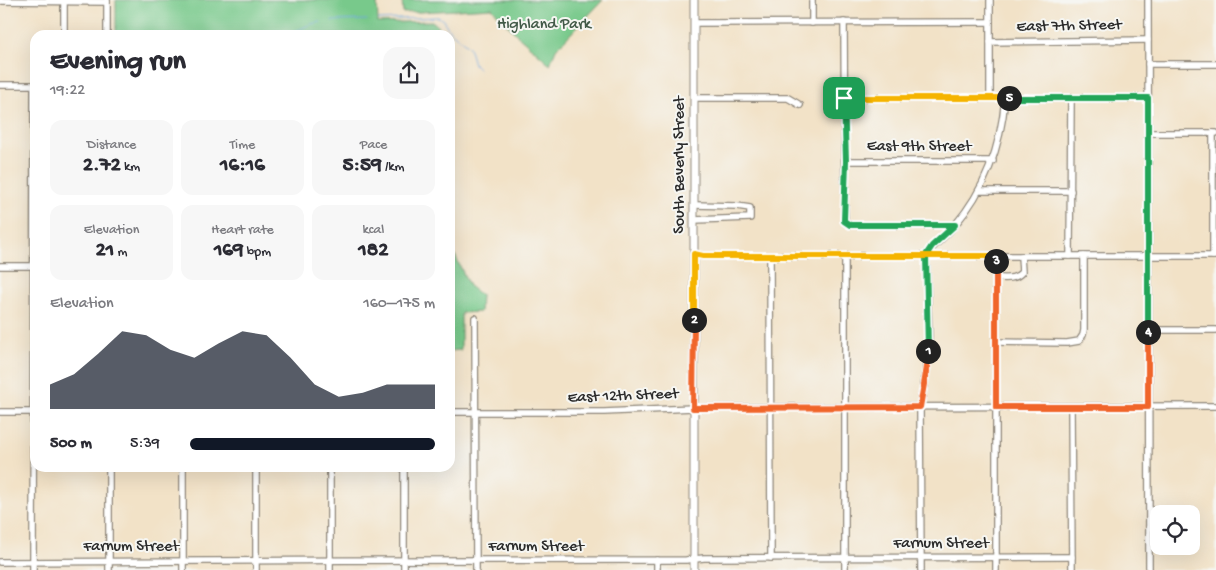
<!DOCTYPE html>
<meta charset="utf-8">
<style>
body{margin:0;font-family:"Gochi Hand",sans-serif;background:#f7f7f7;color:#2b2b33;height:100vh;display:flex;flex-direction:column;font-size:19px;white-space:nowrap}
*{box-sizing:border-box;margin:0}
p{font-size:16px;color:#7c7c81}
.icon{flex:none;width:28px;height:28px;fill:none;stroke:currentColor;stroke-width:2;stroke-linecap:round;stroke-linejoin:round}
.map{position:relative;flex:1;overflow:hidden}
.drawer{position:absolute;left:30px;top:30px;width:425px;height:442px;display:flex;flex-direction:column;background:#fff;border-radius:15px;box-shadow:0 5px 20px #0002}
.drawer>*{flex:none}
.buttons{position:absolute;left:1150px;top:505px;display:grid;gap:10px}
.buttons a{display:grid;place-items:center;width:50px;height:50px;border-radius:10px;background:#fff;box-shadow:0 5px 20px #0002;font-size:25px}
.pin{position:absolute;display:grid;place-items:center;width:42px;height:42px;color:#fff;margin:-21px;border-radius:10px;box-shadow:0 2px 8px #0006}
.km{position:absolute;width:25px;height:25px;margin:-12px;border-radius:50%;background:#222;color:#fff;font-size:14px;line-height:25px;text-align:center}
.round{display:grid;place-items:center;flex:none;width:52px;height:52px;border-radius:15px;background:#f7f7f7}
.headline{display:flex;align-items:center;justify-content:space-between;height:85px;padding:0 20px}
h1{font-size:28px;font-weight:700;line-height:38px}
.metrics{display:grid;grid-template-columns:repeat(3,1fr);gap:8px;height:85px;padding:5px 20px}
.metrics div{display:grid;align-content:center;border-radius:12px;background:#f7f7f7;text-align:center}
.metrics b{font-size:21px;font-weight:700}
.metrics small{font-size:14px;font-weight:400}
.metrics p{font-size:14px}
.chart{height:140px;padding:10px 20px}
.chart p{display:flex;justify-content:space-between}
.chart svg{width:100%;height:90px;margin-top:5px;fill:#111827;opacity:.7}
ul{padding:0 20px;list-style:none;font-size:16px}
li{display:grid;grid-template-columns:80px 60px 1fr;align-items:center;height:38px}
li i{height:12px;border-radius:6px;background:#111827}
.map>svg:first-child{display:block}
.green{fill:#78c98b;stroke:#527a5b}
.lines{fill:none;stroke-linecap:round;stroke-linejoin:round}
.stream{stroke:#71a8df;stroke-width:1}
.minor-casing{stroke:#8e8679;stroke-width:8}
.major-casing{stroke:#8e8679;stroke-width:9}
.minor{stroke:#fff;stroke-width:5.5}
.major{stroke:#fff;stroke-width:7}
.split-1-casing{stroke:#fff;stroke-width:10}
.split-2-casing{stroke:#fff;stroke-width:10}
.split-3-casing{stroke:#fff;stroke-width:10}
.split-4-casing{stroke:#fff;stroke-width:10}
.split-5-casing{stroke:#fff;stroke-width:10}
.split-6-casing{stroke:#fff;stroke-width:10}
.split-1{stroke:#22a559;stroke-width:6}
.split-2{stroke:#f0652b;stroke-width:6}
.split-3{stroke:#f5b400;stroke-width:6}
.split-4{stroke:#f0652b;stroke-width:6}
.split-5{stroke:#22a559;stroke-width:6}
.split-6{stroke:#f5b400;stroke-width:6}
.labels{text-anchor:middle;dominant-baseline:central;stroke-width:4;stroke-linejoin:round;paint-order:stroke}
.park-label{font-size:16px;fill:#425a48;stroke:#f6f6f2}
.street-label{font-size:16px;fill:#2b2b2b;stroke:#f6f6f2}
</style>
<div class="map">
<svg width="1216" height="570" viewBox="0 0 1216 570">
<rect width="100%" height="100%" fill="#f6f6f2"/>
<filter id="ink" filterUnits="userSpaceOnUse"><feTurbulence type="fractalNoise" baseFrequency=".02" numOctaves="2"/><feDisplacementMap in="SourceGraphic" scale="10" xChannelSelector="R" yChannelSelector="G"/><feConvolveMatrix kernelMatrix="1 2 1 2 8 2 1 2 1" color-interpolation-filters="sRGB"/></filter>
<filter id="wash" filterUnits="userSpaceOnUse"><feTurbulence type="fractalNoise" baseFrequency=".0096" numOctaves="4" result="noise"/><feDisplacementMap in="SourceGraphic" scale="20" xChannelSelector="R" yChannelSelector="G"/><feGaussianBlur stdDeviation="1.12" result="paint"/><feColorMatrix in="noise" values="0 0 0 0 0 0 0 0 0 0 0 0 0 0 0 0 0 1.4 0 .05"/><feComposite in="paint" operator="in"/></filter>
<g filter="url(#wash)">
<rect width="100%" height="100%" fill="#f2e2c7"/>
<g class="green">
<polygon points="116,0 377,0 378,23 432,21 440,28 442,35 116,35"/>
<polygon points="402,0 603,0 556,49 550,64 516,34 492,8 403,13"/>
<polygon points="450,244 469,286 481,295 480,312 461,313 461,350 450,351"/>
</g>
<g class="lines">
<g class="stream">
<polyline points="379,20 438,17 443,20 449,30 469,47 474,64 479,69"/>
<polyline points="332,21 367,20"/>
<polyline points="287,35 311,24 321,22"/>
</g>
</g>
</g>
<g filter="url(#ink)">
<g class="lines">
<defs>
<g id="minor">
<polyline points="64,0 64,35"/>
<polyline points="107,0 107,35"/>
<polyline points="990,0 990,98"/>
<polyline points="1148,0 1149,570"/>
<polyline points="0,1 107,2"/>
<polyline points="844,22 845,221 850,225 955,225"/>
<polyline points="694,23 990,22"/>
<polyline points="812,23 812,0"/>
<polyline points="990,42 1148,40"/>
<polyline points="1148,64 1216,64"/>
<polyline points="0,85 35,85"/>
<polyline points="694,98 788,98 800,105"/>
<polyline points="844,98 1148,98"/>
<polyline points="1148,133 1216,133"/>
<polyline points="846,161 993,161"/>
<polyline points="979,191 1071,191"/>
<polyline points="694,205 737,206 750,208 750,218 694,220"/>
<polyline points="694,254 703,256 1216,256"/>
<polyline points="770,256 771,558"/>
<polyline points="845,256 845,570"/>
<polyline points="1070,256 1071,98"/>
<polyline points="1213,256 1213,133"/>
<polyline points="0,266 35,266"/>
<path d="M996,278C1006,278 1015,280 1022,272L1021,256"/>
<polyline points="475,318 476,570"/>
<polyline points="1148,330 1216,330"/>
<polyline points="996,342 1067,343 1079,341 1083,335 1084,330 1084,256"/>
<polyline points="1071,407 1072,570"/>
<polyline points="0,412 35,412"/>
<polyline points="450,412 604,412 693,408 770,407 1216,406"/>
<polyline points="183,468 183,570"/>
<polyline points="330,468 330,570"/>
<path d="M0,562C229,560 457,560 686,560L704,558L1072,557"/>
<polyline points="33,570 34,85"/>
<polyline points="109,570 109,468"/>
<polyline points="256,570 256,468"/>
<polyline points="404,570 404,468"/>
<polyline points="657,570 657,560"/>
<path d="M921,570L920,407L927,367L929,336L926,255C934,244 946,236 955,225C986,189 1001,145 1005,98"/>
<polyline points="996,570 996,256"/>
</g>
<polyline id="major" points="694,570 694,0"/>
</defs>
<use href="#minor" class="minor-casing"/>
<use href="#major" class="major-casing"/>
<use href="#minor" class="minor"/>
<use href="#major" class="major"/>
</g>
</g>
<g class="lines" filter="url(#ink)">
<defs>
<polyline id="split-1" points="844,98 846,161 844,221 850,225 955,225 932,246 926,255 928,351"/>
<polyline id="split-2" points="694,320 693,408 920,407 927,367 928,351"/>
<polyline id="split-3" points="694,320 694,254 703,256 996,256 996,261"/>
<polyline id="split-4" points="996,261 996,407 1148,407 1148,332"/>
<polyline id="split-5" points="1009,98 1148,98 1148,332"/>
<polyline id="split-6" points="844,98 1009,98"/>
</defs>
<use href="#split-1" class="split-1-casing"/>
<use href="#split-2" class="split-2-casing"/>
<use href="#split-3" class="split-3-casing"/>
<use href="#split-4" class="split-4-casing"/>
<use href="#split-5" class="split-5-casing"/>
<use href="#split-6" class="split-6-casing"/>
<use href="#split-1" class="split-1"/>
<use href="#split-2" class="split-2"/>
<use href="#split-3" class="split-3"/>
<use href="#split-4" class="split-4"/>
<use href="#split-5" class="split-5"/>
<use href="#split-6" class="split-6"/>
</g>
<g class="labels">
<g class="park-label">
<text x="544" y="25">Highland Park</text>
</g>
<g class="street-label">
<text transform="translate(1069 27) rotate(-1)">East 7th Street</text>
<text x="919" y="147">East 9th Street</text>
<text transform="translate(680 165) rotate(-90)">South Beverly Street</text>
<text transform="translate(623 397) rotate(-2)">East 12th Street</text>
<text x="941" y="544">Farnum Street</text>
<text x="131" y="547">Farnum Street</text>
<text x="536" y="547">Farnum Street</text>
</g>
</g>
</svg>
<div class="buttons">
<a><svg class="icon" aria-label="locate" viewBox="0 0 24 24"><circle cx="12" cy="12" r="6"/><path d="M12 2v4M12 18v4M2 12h4M18 12h4"/></svg></a>
</div>
<div class="pin" style="left:844px;top:98px;background:#1e9e55"><svg class="icon" aria-label="arrive" viewBox="0 0 24 24"><path d="M6 21V4h12l-3 4 3 4H6"/></svg></div>
<b class="km" style="left:928px;top:351px">1</b>
<b class="km" style="left:694px;top:320px">2</b>
<b class="km" style="left:996px;top:261px">3</b>
<b class="km" style="left:1148px;top:332px">4</b>
<b class="km" style="left:1009px;top:98px">5</b>
<section class="drawer">
<div class="headline"><div><h1>Evening run</h1><p>19:22</p></div><a class="round"><svg class="icon" aria-label="share" viewBox="0 0 24 24"><path d="M12 15V3M7 8l5-5 5 5M5 13v7h14v-7"/></svg></a></div>
<div class="metrics">
<div><p>Distance</p><b>2.72<small> km</small></b></div>
<div><p>Time</p><b>16:16</b></div>
<div><p>Pace</p><b>5:59<small> /km</small></b></div>
</div>
<div class="metrics">
<div><p>Elevation</p><b>21<small> m</small></b></div>
<div><p>Heart rate</p><b>169<small> bpm</small></b></div>
<div><p>kcal</p><b>182</b></div>
</div>
<div class="chart"><p><span>Elevation</span>160–175 m</p>
<svg viewBox="0 0 160 44" preserveAspectRatio="none"><path d="M0 44V32L10 27L20 17L30 6L40 8L50 15L60 19L70 12L80 6L90 8L100 19L110 32L120 38L130 36L140 32L150 32L160 32V44z"/></svg>
</div>
<ul>
<li><b>500 m</b>5:39<i style="width:100%"></i></li>
</ul>
</section>
</div>
